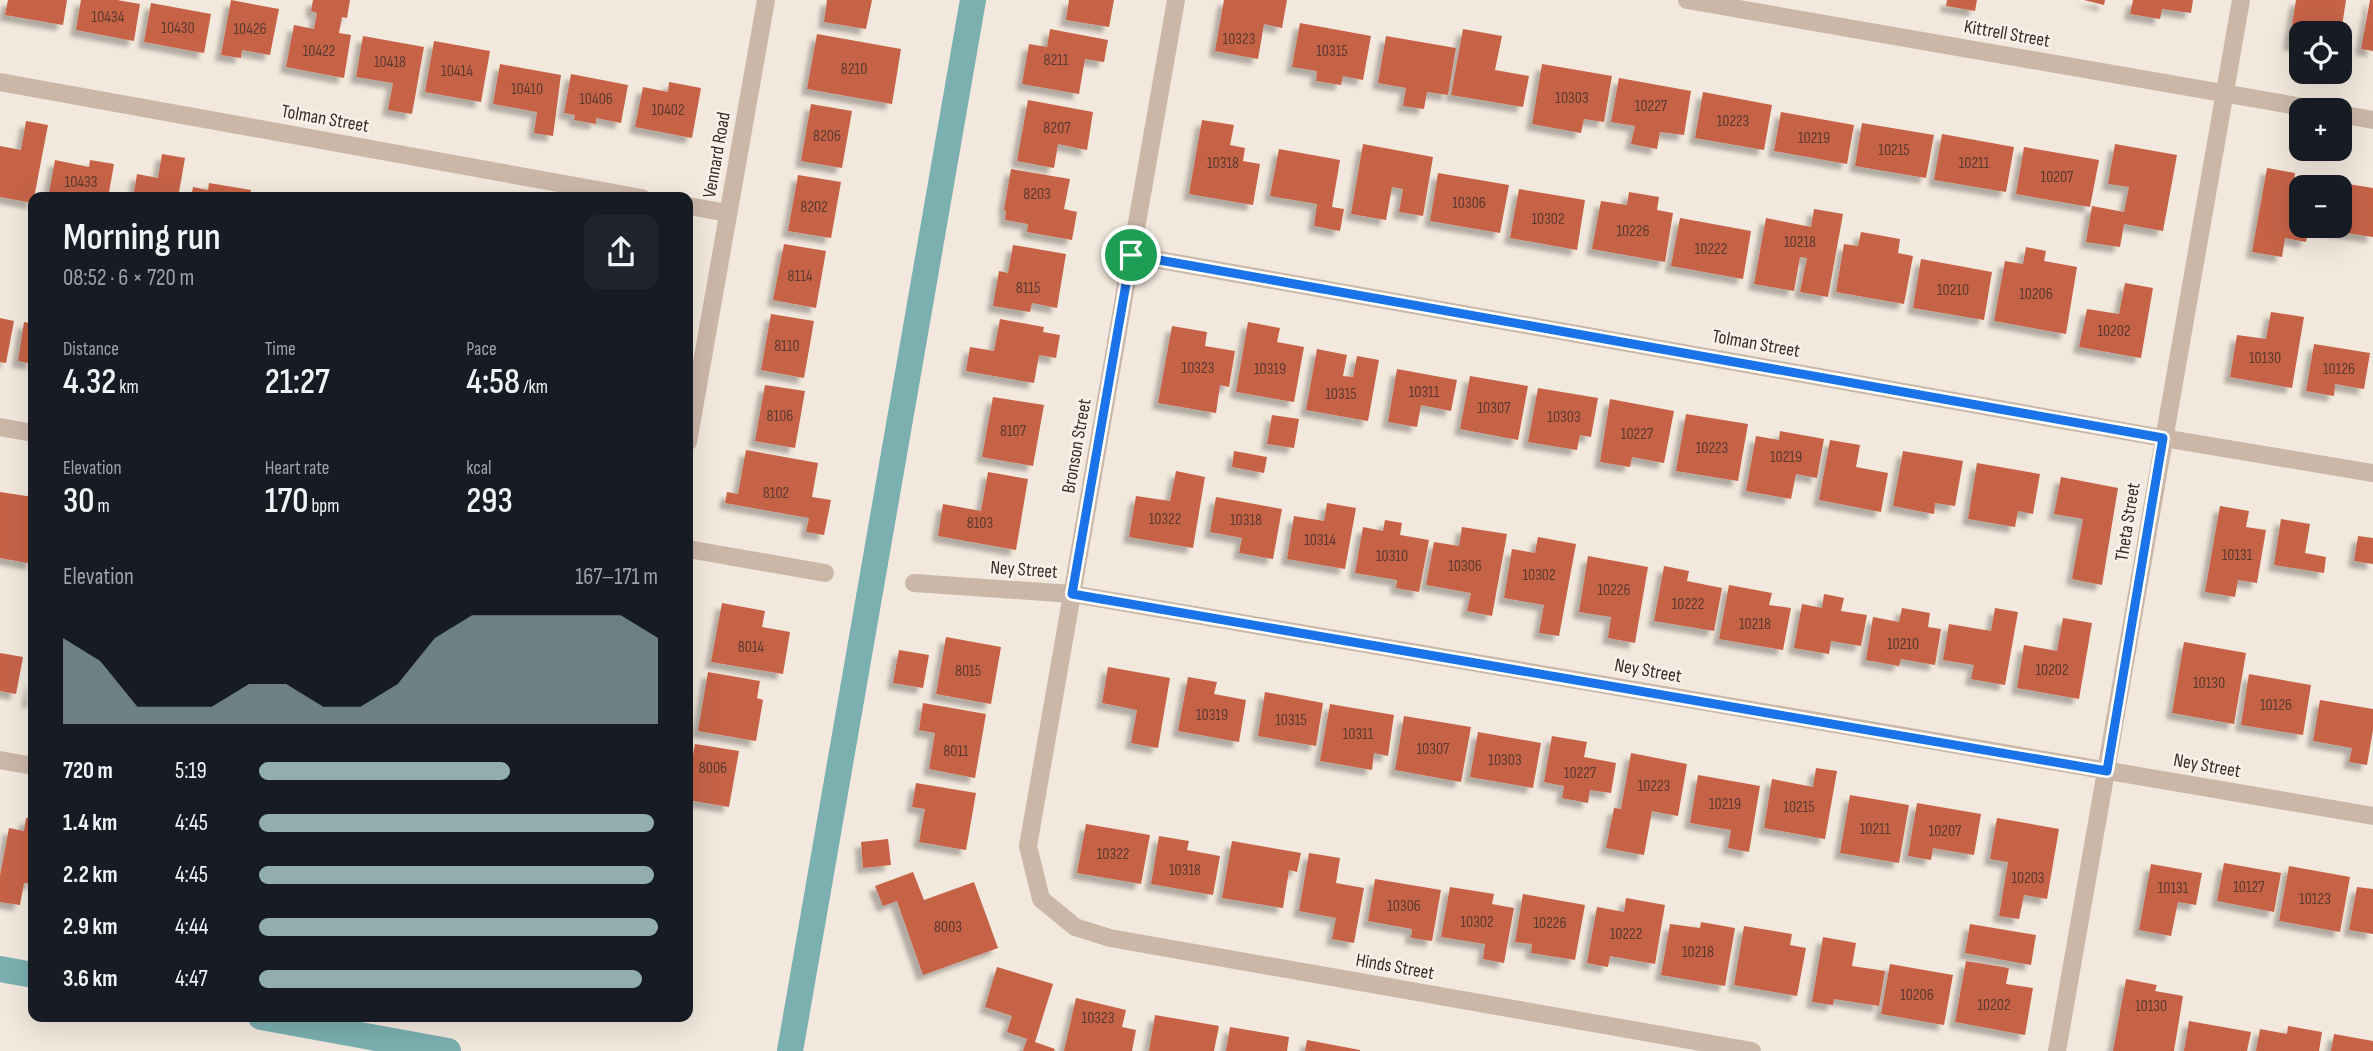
<!DOCTYPE html>
<meta charset="utf-8">
<style>
body{margin:0;font-family:"Sofia Sans Condensed",sans-serif;background:#20242c;color:#f1f3f6;height:100vh;display:flex;flex-direction:column;font-size:26px;white-space:nowrap}
*{box-sizing:border-box;margin:0}
p{font-size:23px;color:#9ea1a6}
.icon{flex:none;width:38px;height:38px;fill:none;stroke:currentColor;stroke-width:2;stroke-linecap:round;stroke-linejoin:round}
.map{position:relative;flex:1;overflow:hidden}
.drawer{position:absolute;left:28px;top:192px;width:665px;height:830px;display:flex;flex-direction:column;background:#171b24;border-radius:14px;box-shadow:0 7px 28px #0002}
.drawer>*{flex:none}
.tools{position:absolute;left:2289px;top:21px;display:grid;gap:14px}
.tools a{display:grid;place-items:center;width:63px;height:63px;border-radius:14px;background:#171b24;box-shadow:0 7px 28px #0002;font-size:35px}
.pin{position:absolute;display:grid;place-items:center;width:60px;height:60px;color:#fff;margin:-30px;border:4px solid #fff;border-radius:50%;box-shadow:0 2px 7px #0007}
.round{display:grid;place-items:center;flex:none;width:74px;height:74px;border-radius:14px;background:#20242c}
.overview{display:flex;align-items:center;justify-content:space-between;height:119px;padding:0 35px}
h1{font-size:38px;font-weight:600;line-height:52px}
.figures{display:grid;grid-template-columns:repeat(3,1fr);gap:10px;height:119px;padding:7px 35px}
.figures div{display:grid;align-content:center}
.figures b{font-size:35px;font-weight:600}
.figures small{font-size:19px;font-weight:400}
.figures p{font-size:19px}
.chart{height:196px;padding:14px 35px}
.chart p{display:flex;justify-content:space-between}
.chart svg{width:100%;height:126px;margin-top:7px;fill:#92adaf;opacity:.7}
ul{padding:0 35px;list-style:none;font-size:23px}
li{display:grid;grid-template-columns:112px 84px 1fr;align-items:center;height:52px}
li i{height:18px;border-radius:9px;background:#92adaf}
.map>svg:first-child{display:block}
.lines{fill:none;stroke-linecap:round;stroke-linejoin:round}
.canal{stroke:#7bafb0;stroke-width:26}
.building{fill:#c66347;filter:url(#shadow)}
.minor{stroke:#cbb7a8;stroke-width:18}
.tertiary{stroke:#cbb7a8;stroke-width:18}
.route-casing{stroke:#fff;stroke-width:14}
.route{stroke:#1a73e8;stroke-width:9}
.labels{text-anchor:middle;dominant-baseline:central;stroke-width:5;stroke-linejoin:round;paint-order:stroke}
.number-label{font-size:16px;fill:#5c3a30}
.street-label{font-size:19px;fill:#382d29;stroke:#faf2e9}
</style>
<div class="map">
<svg width="2373" height="1051" viewBox="0 0 2373 1051">
<defs>
<filter id="shadow"><feDropShadow dx="-6" dy="6" stdDeviation="2" flood-color="#0004"/></filter>
</defs>
<rect width="100%" height="100%" fill="#f2e8dd"/>
<g class="lines">
<g class="canal">
<polyline points="0,969 33,975"/>
<polyline points="261,1017 448,1051"/>
<polyline points="790,1051 973,0"/>
</g>
</g>
<g class="building">
<polygon points="8,0 67,0 63,25 5,15"/>
<polygon points="81,0 117,0 140,4 134,41 76,30"/>
<polygon points="231,0 279,9 270,55 242,50 241,58 221,55"/>
<polygon points="313,0 350,0 347,18 342,17 339,33 351,35 344,78 286,67 294,25 314,29 317,13 311,11"/>
<polygon points="827,0 872,0 866,29 824,22"/>
<polygon points="1069,0 1114,0 1109,27 1066,20"/>
<polygon points="1224,0 1287,0 1282,28 1264,24 1258,59 1215,51"/>
<polygon points="1947,0 1977,0 1975,11 1946,6"/>
<polygon points="2084,0 2105,0 2104,5"/>
<polygon points="2133,0 2193,0 2191,13 2162,9 2160,19 2130,14"/>
<polygon points="2296,0 2346,0 2341,33 2315,30 2314,33 2301,33 2301,46 2289,44"/>
<polygon points="2370,0 2373,0 2373,51 2361,49"/>
<polygon points="151,3 211,14 204,53 144,42"/>
<polygon points="1300,23 1371,36 1363,80 1343,76 1341,85 1316,81 1317,71 1292,67"/>
<polygon points="1050,29 1108,40 1104,62 1085,59 1079,94 1022,84 1029,44 1047,47"/>
<polygon points="1463,29 1502,36 1495,70 1529,76 1523,107 1451,95"/>
<polygon points="817,34 901,49 892,104 807,89"/>
<polygon points="363,36 424,47 412,114 388,110 393,83 356,77"/>
<polygon points="1386,36 1456,48 1448,95 1427,92 1424,109 1403,106 1406,88 1378,83"/>
<polygon points="434,41 490,51 481,102 425,92"/>
<polygon points="500,64 561,75 553,136 534,133 537,112 493,104"/>
<polygon points="1542,64 1612,76 1604,122 1584,119 1581,133 1532,124"/>
<polygon points="571,74 628,85 621,123 596,118 596,124 574,120 575,115 564,113"/>
<polygon points="1619,78 1691,91 1684,135 1660,132 1657,149 1631,144 1635,126 1611,122"/>
<polygon points="669,82 701,88 692,138 635,127 643,87 668,92"/>
<polygon points="1703,92 1772,105 1764,150 1695,138"/>
<polygon points="1028,100 1093,112 1087,150 1058,144 1054,168 1017,161"/>
<polygon points="811,104 852,111 842,168 801,161"/>
<polygon points="1781,112 1854,125 1847,164 1774,151"/>
<polygon points="1202,120 1234,125 1230,145 1245,148 1243,161 1260,164 1253,205 1189,194"/>
<polygon points="26,121 48,125 33,203 0,197 0,146 21,150"/>
<polygon points="1862,123 1934,135 1926,178 1855,166"/>
<polygon points="1942,134 2014,147 2006,192 1934,180"/>
<polygon points="1363,144 1433,157 1423,216 1399,212 1403,189 1392,187 1386,220 1351,214"/>
<polygon points="2115,144 2177,155 2163,231 2124,224 2120,247 2086,242 2092,206 2124,212 2129,187 2108,184"/>
<polygon points="2024,147 2099,160 2090,207 2016,194"/>
<polygon points="1279,149 1340,160 1332,207 1344,209 1340,231 1314,226 1317,204 1270,196"/>
<polygon points="162,154 185,158 178,198 133,198 137,174 158,178"/>
<polygon points="55,160 89,167 90,160 114,164 108,198 48,198"/>
<polygon points="2267,168 2295,173 2293,189 2301,190 2301,226 2309,226 2306,242 2285,238 2282,257 2252,252"/>
<polygon points="1011,169 1070,179 1064,209 1077,212 1072,240 1027,232 1028,224 1005,220 1006,211 1004,210"/>
<polygon points="1438,173 1509,185 1500,233 1430,221"/>
<polygon points="798,175 841,182 831,238 788,231"/>
<polygon points="2336,182 2373,188 2373,237 2327,230 2328,226 2340,226 2340,187 2335,187"/>
<polygon points="209,183 251,190 250,198 191,198 193,187 208,190"/>
<polygon points="1519,189 1585,200 1577,250 1510,238"/>
<polygon points="1629,192 1659,197 1657,210 1673,213 1665,262 1592,249 1601,201 1627,205"/>
<polygon points="1814,209 1843,214 1828,297 1800,292 1807,258 1800,257 1794,291 1754,284 1766,218 1811,227"/>
<polygon points="1680,218 1751,231 1743,279 1671,266"/>
<polygon points="1861,232 1900,239 1898,253 1913,256 1904,304 1836,292 1844,244 1858,246"/>
<polygon points="784,244 826,251 816,308 773,300"/>
<polygon points="1013,245 1066,254 1057,308 1032,303 1030,312 993,306 999,271 1008,273"/>
<polygon points="2026,247 2046,251 2044,261 2077,267 2066,334 1994,321 2005,261 2023,264"/>
<polygon points="1921,259 1992,272 1984,320 1913,308"/>
<polygon points="2125,283 2153,288 2141,358 2079,347 2087,309 2119,314"/>
<polygon points="2271,312 2304,317 2292,388 2230,377 2237,335 2266,339"/>
<polygon points="771,314 814,321 804,378 761,370"/>
<polygon points="0,318 14,321 6,363 0,362"/>
<polygon points="1000,319 1044,327 1043,332 1060,335 1056,358 1039,355 1034,383 966,371 970,347 994,351"/>
<polygon points="24,322 33,324 33,364 18,361"/>
<polygon points="1248,322 1280,328 1277,342 1304,347 1294,402 1236,392"/>
<polygon points="1172,326 1207,332 1205,346 1235,351 1229,387 1220,385 1216,413 1158,403"/>
<polygon points="2314,344 2370,353 2364,389 2335,384 2334,396 2306,391"/>
<polygon points="1317,349 1347,355 1343,376 1353,377 1357,356 1379,360 1368,421 1306,410"/>
<polygon points="1397,369 1457,380 1451,411 1421,405 1417,427 1388,422"/>
<polygon points="1470,376 1528,386 1518,440 1460,429"/>
<polygon points="765,385 805,391 795,448 755,441"/>
<polygon points="1538,388 1598,398 1591,437 1580,435 1577,450 1528,442"/>
<polygon points="993,397 1044,405 1033,466 982,457"/>
<polygon points="1610,399 1674,411 1664,463 1632,457 1630,467 1600,462"/>
<polygon points="1686,414 1748,424 1738,481 1676,471"/>
<polygon points="1272,415 1299,419 1294,448 1267,444"/>
<polygon points="1780,431 1824,439 1817,478 1796,474 1791,499 1746,491 1756,436 1779,440"/>
<polygon points="1830,440 1860,445 1856,467 1888,473 1881,512 1819,500"/>
<polygon points="746,450 818,463 812,497 831,500 824,535 806,532 809,518 725,503 727,492 738,494"/>
<polygon points="1234,451 1267,457 1264,473 1232,467"/>
<polygon points="1903,451 1963,461 1955,506 1935,503 1934,514 1893,506"/>
<polygon points="1977,463 2040,474 2033,514 2018,511 2015,527 1968,519"/>
<polygon points="1176,471 1205,477 1193,548 1129,537 1136,496 1170,501"/>
<polygon points="988,472 1028,479 1016,550 938,536 943,504 981,511"/>
<polygon points="2061,477 2118,488 2102,585 2072,579 2083,519 2054,514"/>
<polygon points="0,492 33,497 33,564 0,558"/>
<polygon points="1216,497 1282,509 1273,559 1239,553 1242,538 1210,532"/>
<polygon points="1327,503 1356,508 1345,569 1287,559 1294,516 1324,521"/>
<polygon points="2220,506 2249,511 2246,527 2266,530 2257,583 2238,580 2235,597 2205,592"/>
<polygon points="2281,519 2310,524 2305,553 2326,557 2324,573 2274,565"/>
<polygon points="1385,520 1402,523 1400,535 1429,540 1419,592 1396,588 1397,580 1355,573 1363,527 1383,531"/>
<polygon points="1462,527 1507,534 1492,616 1467,611 1471,593 1426,585 1434,542 1459,546"/>
<polygon points="2358,536 2373,538 2373,564 2354,561"/>
<polygon points="1538,537 1576,544 1559,636 1539,633 1544,605 1504,598 1512,549 1535,553"/>
<polygon points="1588,556 1648,567 1635,643 1608,638 1611,617 1579,612"/>
<polygon points="1664,566 1689,571 1687,581 1722,588 1714,631 1654,621"/>
<polygon points="1729,585 1772,593 1769,605 1791,608 1783,650 1719,639"/>
<polygon points="1824,594 1844,598 1841,611 1867,615 1861,646 1831,641 1829,654 1794,648 1802,604 1822,608"/>
<polygon points="722,603 765,611 762,627 790,632 783,674 711,662"/>
<polygon points="1902,608 1930,613 1928,627 1941,629 1935,665 1901,659 1899,666 1866,660 1873,617 1899,622"/>
<polygon points="1995,608 2018,612 2005,685 1971,679 1974,665 1943,660 1949,624 1991,631"/>
<polygon points="2063,618 2092,623 2079,699 2017,688 2024,645 2057,651"/>
<polygon points="946,637 1001,647 991,704 936,694"/>
<polygon points="2184,642 2246,653 2234,724 2172,713"/>
<polygon points="899,650 929,655 923,688 893,683"/>
<polygon points="0,653 23,657 16,694 0,691"/>
<polygon points="1108,667 1170,678 1158,748 1131,743 1137,710 1102,703"/>
<polygon points="708,672 760,681 757,698 763,700 756,741 698,731"/>
<polygon points="2249,674 2311,685 2303,735 2241,725"/>
<polygon points="1188,677 1217,682 1214,694 1246,700 1239,742 1178,731"/>
<polygon points="32,680 33,680 33,702 28,701"/>
<polygon points="1265,692 1323,703 1316,746 1258,736"/>
<polygon points="2320,700 2373,709 2373,730 2367,765 2349,762 2352,748 2313,741"/>
<polygon points="923,703 986,714 975,778 929,769 935,733 919,730"/>
<polygon points="1330,704 1394,715 1388,756 1374,753 1372,770 1320,761"/>
<polygon points="1404,716 1471,727 1461,782 1395,770"/>
<polygon points="1478,732 1541,743 1533,788 1470,777"/>
<polygon points="1552,736 1587,742 1584,757 1616,763 1611,793 1590,790 1588,803 1562,798 1564,786 1544,782"/>
<polygon points="695,744 739,751 729,807 688,800 688,784"/>
<polygon points="1631,753 1687,764 1678,816 1652,811 1644,855 1606,848 1614,808 1621,809"/>
<polygon points="1816,768 1837,771 1825,839 1764,828 1772,779 1813,787"/>
<polygon points="1698,775 1760,786 1749,852 1728,848 1731,830 1690,823"/>
<polygon points="916,783 976,793 966,850 919,842 925,809 912,807"/>
<polygon points="1850,795 1909,805 1899,863 1840,853"/>
<polygon points="1917,803 1981,814 1974,855 1933,848 1931,860 1908,856"/>
<polygon points="26,818 33,819 33,884 24,883 20,905 0,902 0,876 9,828 24,831"/>
<polygon points="1997,818 2059,829 2047,899 2024,895 2019,919 1999,916 2008,862 1990,859"/>
<polygon points="1086,824 1150,835 1141,884 1077,873"/>
<polygon points="1159,836 1189,841 1187,850 1220,856 1213,895 1151,884"/>
<polygon points="888,839 891,865 863,868 861,842"/>
<polygon points="1232,841 1301,853 1297,872 1289,870 1283,908 1222,898"/>
<polygon points="1309,853 1340,858 1336,883 1364,888 1354,943 1332,939 1336,918 1299,911"/>
<polygon points="2224,863 2281,873 2274,912 2217,901"/>
<polygon points="2151,864 2202,873 2196,905 2178,902 2171,936 2139,930"/>
<polygon points="2289,866 2350,877 2340,932 2279,921"/>
<polygon points="913,872 924,900 974,882 998,948 923,975 897,901 883,906 875,886"/>
<polygon points="1375,879 1441,890 1432,941 1411,938 1412,929 1368,921"/>
<polygon points="1450,887 1494,894 1492,904 1514,908 1504,963 1483,959 1485,944 1441,937"/>
<polygon points="2357,887 2373,889 2373,934 2349,930"/>
<polygon points="1523,894 1585,905 1575,960 1531,953 1532,944 1515,942"/>
<polygon points="1626,898 1665,905 1655,964 1610,956 1608,967 1587,963 1597,907 1624,912"/>
<polygon points="1701,922 1735,928 1725,986 1661,975 1670,924 1700,928"/>
<polygon points="1970,924 2036,935 2031,965 1965,953"/>
<polygon points="1744,926 1792,934 1790,945 1806,948 1797,996 1734,985"/>
<polygon points="1823,937 1856,943 1852,966 1885,971 1879,1006 1834,999 1833,1005 1812,1002"/>
<polygon points="1966,961 2009,968 2006,984 2033,988 2025,1035 1955,1022"/>
<polygon points="1890,964 1953,975 1944,1025 1881,1014"/>
<polygon points="997,967 1053,984 1035,1042 1055,1049 1054,1051 1023,1051 1027,1039 1007,1032 1012,1016 985,1007"/>
<polygon points="2126,979 2157,985 2155,991 2183,996 2174,1051 2113,1051"/>
<polygon points="1076,998 1126,1010 1122,1027 1136,1030 1132,1051 1064,1051"/>
<polygon points="1155,1015 1219,1026 1214,1051 1149,1051"/>
<polygon points="2189,1021 2251,1032 2247,1051 2184,1051"/>
<polygon points="2288,1026 2322,1032 2319,1051 2256,1051 2260,1029 2287,1034"/>
<polygon points="1230,1027 1289,1037 1287,1051 1226,1051"/>
<polygon points="2334,1034 2373,1041 2373,1051 2331,1051"/>
<polygon points="1307,1040 1360,1050 1360,1051 1305,1051"/>
</g>
<g class="lines">
<g class="minor">
<polyline points="1176,0 1028,846 1041,899 1075,927 1110,938 1752,1051"/>
<polyline points="1687,0 2320,110"/>
<polyline points="0,82 642,198"/>
<polyline points="2340,114 2373,120"/>
<polyline points="688,206 728,213"/>
<polyline points="1131,255 2163,438 2373,473"/>
<polyline points="0,427 33,433"/>
<polyline points="688,442 766,0"/>
<polyline points="688,549 825,573"/>
<polyline points="914,583 1072,594 2373,816"/>
<polyline points="0,760 33,766"/>
</g>
<polyline class="tertiary" points="2057,1051 2241,0"/>
</g>
<g class="lines">
<defs>
<polygon id="route" points="1131,255 2163,438 2107,771 1072,594"/>
</defs>
<use href="#route" class="route-casing"/>
<use href="#route" class="route"/>
</g>
<g class="labels">
<g class="number-label">
<text x="108" y="17">10434</text>
<text x="178" y="28">10430</text>
<text x="250" y="29">10426</text>
<text x="1239" y="39">10323</text>
<text x="319" y="51">10422</text>
<text x="1332" y="51">10315</text>
<text x="1056" y="60">8211</text>
<text x="390" y="62">10418</text>
<text x="854" y="69">8210</text>
<text x="457" y="71">10414</text>
<text x="527" y="89">10410</text>
<text x="1572" y="98">10303</text>
<text x="596" y="99">10406</text>
<text x="1651" y="106">10227</text>
<text x="668" y="110">10402</text>
<text x="1733" y="121">10223</text>
<text x="1057" y="128">8207</text>
<text x="827" y="136">8206</text>
<text x="1814" y="138">10219</text>
<text x="1894" y="150">10215</text>
<text x="1223" y="163">10318</text>
<text x="1974" y="163">10211</text>
<text x="2057" y="177">10207</text>
<text x="81" y="182">10433</text>
<text x="1037" y="194">8203</text>
<text x="1469" y="203">10306</text>
<text x="814" y="207">8202</text>
<text x="1548" y="219">10302</text>
<text x="1633" y="231">10226</text>
<text x="1800" y="242">10218</text>
<text x="1711" y="249">10222</text>
<text x="800" y="276">8114</text>
<text x="1028" y="288">8115</text>
<text x="1953" y="290">10210</text>
<text x="2036" y="294">10206</text>
<text x="2114" y="331">10202</text>
<text x="787" y="346">8110</text>
<text x="2265" y="358">10130</text>
<text x="1198" y="368">10323</text>
<text x="1270" y="369">10319</text>
<text x="2339" y="369">10126</text>
<text x="1424" y="392">10311</text>
<text x="1341" y="394">10315</text>
<text x="1494" y="408">10307</text>
<text x="780" y="416">8106</text>
<text x="1564" y="417">10303</text>
<text x="1013" y="431">8107</text>
<text x="1637" y="434">10227</text>
<text x="1712" y="448">10223</text>
<text x="1786" y="457">10219</text>
<text x="776" y="493">8102</text>
<text x="1165" y="519">10322</text>
<text x="1246" y="520">10318</text>
<text x="980" y="523">8103</text>
<text x="1320" y="540">10314</text>
<text x="2237" y="555">10131</text>
<text x="1392" y="556">10310</text>
<text x="1465" y="566">10306</text>
<text x="1539" y="575">10302</text>
<text x="1614" y="590">10226</text>
<text x="1688" y="604">10222</text>
<text x="1755" y="624">10218</text>
<text x="1903" y="644">10210</text>
<text x="751" y="647">8014</text>
<text x="2052" y="670">10202</text>
<text x="968" y="671">8015</text>
<text x="2209" y="683">10130</text>
<text x="2276" y="705">10126</text>
<text x="1212" y="715">10319</text>
<text x="1291" y="720">10315</text>
<text x="1358" y="734">10311</text>
<text x="1433" y="749">10307</text>
<text x="956" y="751">8011</text>
<text x="1505" y="760">10303</text>
<text x="713" y="768">8006</text>
<text x="1580" y="773">10227</text>
<text x="1654" y="786">10223</text>
<text x="1725" y="804">10219</text>
<text x="1799" y="807">10215</text>
<text x="1875" y="829">10211</text>
<text x="1945" y="831">10207</text>
<text x="1113" y="854">10322</text>
<text x="1185" y="870">10318</text>
<text x="2028" y="878">10203</text>
<text x="2249" y="887">10127</text>
<text x="2173" y="888">10131</text>
<text x="2315" y="899">10123</text>
<text x="1404" y="906">10306</text>
<text x="1477" y="922">10302</text>
<text x="1550" y="923">10226</text>
<text x="948" y="927">8003</text>
<text x="1626" y="934">10222</text>
<text x="1698" y="952">10218</text>
<text x="1917" y="995">10206</text>
<text x="1994" y="1005">10202</text>
<text x="2151" y="1006">10130</text>
<text x="1098" y="1018">10323</text>
</g>
<g class="street-label">
<text transform="translate(2007 34) rotate(10)">Kittrell Street</text>
<text transform="translate(325 119) rotate(10)">Tolman Street</text>
<text transform="translate(717 155) rotate(-80)">Vennard Road</text>
<text transform="translate(1756 344) rotate(10)">Tolman Street</text>
<text transform="translate(1077 446) rotate(-80)">Bronson Street</text>
<text transform="translate(2128 522) rotate(-81)">Theta Street</text>
<text transform="translate(1024 570) rotate(4)">Ney Street</text>
<text transform="translate(1648 671) rotate(10)">Ney Street</text>
<text transform="translate(2207 766) rotate(10)">Ney Street</text>
<text transform="translate(1395 967) rotate(10)">Hinds Street</text>
</g>
</g>
</svg>
<div class="tools">
<a><svg class="icon" aria-label="locate" viewBox="0 0 24 24"><circle cx="12" cy="12" r="6"/><path d="M12 2v4M12 18v4M2 12h4M18 12h4"/></svg></a>
<a>+</a>
<a>−</a>
</div>
<div class="pin" style="left:1131px;top:255px;background:#1e9e55"><svg class="icon" aria-label="arrive" viewBox="0 0 24 24"><path d="M6 21V4h12l-3 4 3 4H6"/></svg></div>
<section class="drawer">
<div class="overview"><div><h1>Morning run</h1><p>08:52 · 6 × 720 m</p></div><a class="round"><svg class="icon" aria-label="share" viewBox="0 0 24 24"><path d="M12 15V3M7 8l5-5 5 5M5 13v7h14v-7"/></svg></a></div>
<div class="figures">
<div><p>Distance</p><b>4.32<small> km</small></b></div>
<div><p>Time</p><b>21:27</b></div>
<div><p>Pace</p><b>4:58<small> /km</small></b></div>
</div>
<div class="figures">
<div><p>Elevation</p><b>30<small> m</small></b></div>
<div><p>Heart rate</p><b>170<small> bpm</small></b></div>
<div><p>kcal</p><b>293</b></div>
</div>
<div class="chart"><p><span>Elevation</span>167–171 m</p>
<svg viewBox="0 0 160 44" preserveAspectRatio="none"><path d="M0 44V14L10 22L20 38L30 38L40 38L50 30L60 30L70 38L80 38L90 30L100 14L110 6L120 6L130 6L140 6L150 6L160 14V44z"/></svg>
</div>
<ul>
<li><b>720 m</b>5:19<i style="width:63%"></i></li>
<li><b>1.4 km</b>4:45<i style="width:99%"></i></li>
<li><b>2.2 km</b>4:45<i style="width:99%"></i></li>
<li><b>2.9 km</b>4:44<i style="width:100%"></i></li>
<li><b>3.6 km</b>4:47<i style="width:96%"></i></li>
</ul>
</section>
</div>
